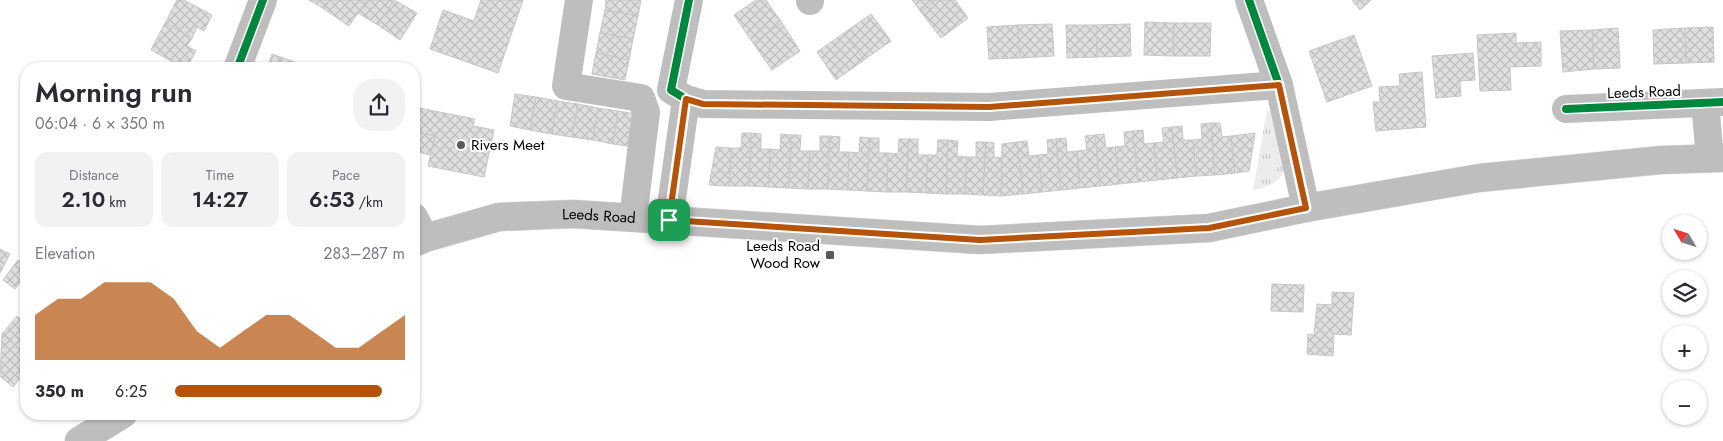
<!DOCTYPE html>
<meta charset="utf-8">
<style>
body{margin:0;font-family:Jost,sans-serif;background:#f2f2f3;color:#2b2b33;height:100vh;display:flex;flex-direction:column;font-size:19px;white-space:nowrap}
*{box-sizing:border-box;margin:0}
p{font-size:16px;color:#7c7c81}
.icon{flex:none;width:28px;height:28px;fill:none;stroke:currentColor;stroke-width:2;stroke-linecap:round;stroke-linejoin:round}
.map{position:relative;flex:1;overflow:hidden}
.drawer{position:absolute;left:20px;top:62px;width:400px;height:358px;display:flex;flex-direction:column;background:#fff;border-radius:20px;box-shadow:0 1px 4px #0004}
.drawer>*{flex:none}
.needle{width:32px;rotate:308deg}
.controls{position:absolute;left:1662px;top:215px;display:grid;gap:10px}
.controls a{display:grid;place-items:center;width:45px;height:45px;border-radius:50%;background:#fff;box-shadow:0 1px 4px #0004;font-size:25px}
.pin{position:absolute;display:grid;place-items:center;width:42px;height:42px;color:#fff;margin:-21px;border-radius:10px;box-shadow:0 2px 8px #0006}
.round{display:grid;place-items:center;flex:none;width:52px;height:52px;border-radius:20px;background:#f2f2f3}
.head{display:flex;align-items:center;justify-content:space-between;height:85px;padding:0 15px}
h1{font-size:28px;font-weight:600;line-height:38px}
.figures{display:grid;grid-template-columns:repeat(3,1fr);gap:8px;height:85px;padding:5px 15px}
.figures div{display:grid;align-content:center;border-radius:12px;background:#f2f2f3;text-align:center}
.figures b{font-size:21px;font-weight:600}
.figures small{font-size:14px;font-weight:400}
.figures p{font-size:14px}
.chart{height:140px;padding:10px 15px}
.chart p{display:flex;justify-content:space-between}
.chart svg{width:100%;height:90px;margin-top:5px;fill:#b45309;opacity:.7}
ul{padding:0 15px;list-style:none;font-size:16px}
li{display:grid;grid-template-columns:80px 60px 1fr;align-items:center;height:38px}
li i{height:12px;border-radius:6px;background:#b45309}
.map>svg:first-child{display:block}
.grass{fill:url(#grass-tufts)}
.building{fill:url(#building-cross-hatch);stroke:#c7c7c7}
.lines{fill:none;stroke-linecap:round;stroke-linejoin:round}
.major-casing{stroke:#dbdbdb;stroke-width:29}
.minor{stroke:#bebebe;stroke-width:28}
.major{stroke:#bebebe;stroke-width:28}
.cycleway-casing{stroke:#fff;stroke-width:11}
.cycleway{stroke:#00873e;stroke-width:8}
.route-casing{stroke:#fff;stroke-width:10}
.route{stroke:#b45309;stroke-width:6}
.poi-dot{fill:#595959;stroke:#fff;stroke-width:2}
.labels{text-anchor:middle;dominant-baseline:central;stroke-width:4;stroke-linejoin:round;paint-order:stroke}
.street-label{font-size:15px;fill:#000;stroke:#fff}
.poi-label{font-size:15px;fill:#000;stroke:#fff;text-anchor:start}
</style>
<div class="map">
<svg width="1723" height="441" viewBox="0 0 1723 441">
<defs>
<pattern id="grass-tufts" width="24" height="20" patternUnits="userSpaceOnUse" patternTransform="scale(1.25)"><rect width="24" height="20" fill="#ececec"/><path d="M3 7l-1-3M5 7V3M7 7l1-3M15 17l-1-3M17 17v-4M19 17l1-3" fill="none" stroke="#c9c9c9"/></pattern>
<pattern id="building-cross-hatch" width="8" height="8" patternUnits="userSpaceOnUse" patternTransform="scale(1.25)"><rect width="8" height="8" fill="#dfdfdf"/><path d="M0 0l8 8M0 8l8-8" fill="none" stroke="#bebebe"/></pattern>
</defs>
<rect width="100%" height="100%" fill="#fff"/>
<path class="grass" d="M1267,110L1273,114L1287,165C1280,182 1271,187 1253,190Z"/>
<g class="building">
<polygon points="177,0 184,0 212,15 204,31 197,27 192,38 165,23"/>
<polygon points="309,0 330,0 324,9"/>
<polygon points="330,0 367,0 349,26 324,9"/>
<polygon points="367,0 394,0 378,25 358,13"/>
<polygon points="394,0 417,13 400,40 378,25"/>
<polygon points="481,0 523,0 498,73 430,49 443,10 474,21"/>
<polygon points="606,0 641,0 638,16 605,10"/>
<polygon points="756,0 766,0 782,23 753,43 734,15"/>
<polygon points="912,0 936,0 921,12"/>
<polygon points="936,0 955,0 968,18 941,38 921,12"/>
<polygon points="1352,0 1371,0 1360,10"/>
<polygon points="605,10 638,16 633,39 600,33"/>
<polygon points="871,14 891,41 864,60 844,33"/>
<polygon points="1145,22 1174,23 1174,56 1144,55"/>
<polygon points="165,23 192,38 187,46 196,51 186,69 151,50"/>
<polygon points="782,23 800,51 772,70 753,43"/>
<polygon points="1174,23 1211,23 1210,56 1174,56"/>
<polygon points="1052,24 1054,56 1020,58 1018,25"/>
<polygon points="1130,24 1131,56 1097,57 1096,25"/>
<polygon points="1018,25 1020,58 989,59 987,27"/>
<polygon points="1066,25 1096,25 1097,57 1067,58"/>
<polygon points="1713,27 1714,62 1686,63 1685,28"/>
<polygon points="1618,28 1620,68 1594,69 1592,30"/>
<polygon points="1685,28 1686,63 1654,64 1653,30"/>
<polygon points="1592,30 1594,69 1563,72 1560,31"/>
<polygon points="600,33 633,39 629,60 596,53"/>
<polygon points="844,33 864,60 836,80 817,52"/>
<polygon points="1516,33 1516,43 1541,42 1541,66 1510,67 1511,90 1480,91 1477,35"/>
<polygon points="1354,35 1372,86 1327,102 1309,51"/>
<polygon points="596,53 629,60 625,80 592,74"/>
<polygon points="1473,53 1475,80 1460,81 1461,96 1436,98 1432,56"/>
<polygon points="272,54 306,66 305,69 267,69"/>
<polygon points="1422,72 1426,127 1376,131 1373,102 1380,102 1379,87 1400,86 1399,74"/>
<polygon points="515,94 536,97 530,130 510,126"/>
<polygon points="536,97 557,101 552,134 530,130"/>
<polygon points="557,101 578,104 572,137 552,134"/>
<polygon points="578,104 598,108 593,140 572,137"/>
<polygon points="414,107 475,119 473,126 494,130 484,177 428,166 435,136 414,131"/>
<polygon points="598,108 618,111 613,144 593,140"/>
<polygon points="618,111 641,115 635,147 613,144"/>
<polygon points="1211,123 1215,175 1196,176 1193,140 1202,139 1201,124"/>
<polygon points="1211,123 1220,123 1222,137 1231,136 1235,173 1215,175"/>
<polygon points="1182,126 1183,140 1193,140 1196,176 1177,178 1172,127"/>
<polygon points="1172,127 1177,178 1157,180 1154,143 1164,142 1162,128"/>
<polygon points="1143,130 1144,144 1154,143 1157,180 1138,182 1133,131"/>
<polygon points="1133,131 1138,182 1119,184 1115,147 1125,146 1124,132"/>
<polygon points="416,132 435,136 430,155 414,151"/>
<polygon points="742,133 751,133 749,186 729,186 731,148 741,148"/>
<polygon points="751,133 761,134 761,149 770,149 769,187 749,186"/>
<polygon points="1255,133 1249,171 1235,173 1231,136"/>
<polygon points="781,134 791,135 789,188 769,187 770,149 780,150"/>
<polygon points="1104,134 1106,148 1115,147 1119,184 1100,186 1095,135"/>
<polygon points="791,135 801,135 800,151 810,151 808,189 789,188"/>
<polygon points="1095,135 1100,186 1080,188 1077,151 1087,150 1085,136"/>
<polygon points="820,136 830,136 828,189 808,189 810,151 820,151"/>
<polygon points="830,136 840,137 839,152 849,152 848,190 828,189"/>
<polygon points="860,137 870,138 867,191 848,190 849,152 859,153"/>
<polygon points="870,138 879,138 879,153 888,153 887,192 867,191"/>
<polygon points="1066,138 1067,152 1077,151 1080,188 1061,190 1056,139"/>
<polygon points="899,139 909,139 906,192 887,192 888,153 898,154"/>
<polygon points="909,139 918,139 918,155 928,155 926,193 906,192"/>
<polygon points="1056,139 1061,190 1042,192 1038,155 1048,154 1047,140"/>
<polygon points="938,140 948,140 946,194 926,193 928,155 937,155"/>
<polygon points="948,140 958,141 957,156 967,157 965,194 946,194"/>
<polygon points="1027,141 1029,156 1038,155 1042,192 1023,194 1017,142"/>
<polygon points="976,142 986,142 983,195 965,194 967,157 976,157"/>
<polygon points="986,142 994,143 994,157 1003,158 1001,196 983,195"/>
<polygon points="1017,142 1023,194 1001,196 1002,144"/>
<polygon points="716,147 731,148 729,186 709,185"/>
<polygon points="0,249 10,254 0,273"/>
<polygon points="26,249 26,261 21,258"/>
<polygon points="18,260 26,266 26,274 15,289 3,280"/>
<polygon points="1272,284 1304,285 1303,312 1271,311"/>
<polygon points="1332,292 1354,293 1351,335 1334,334 1333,356 1307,354 1308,334 1314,335 1317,304 1332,305"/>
<polygon points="17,316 26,324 26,355 2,334"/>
<polygon points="2,334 26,355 26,371 13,387 0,376"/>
</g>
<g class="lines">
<defs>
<g id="major">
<path id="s1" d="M414,243L425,238L499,217L573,214L980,240L1209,228L1306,208L1479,178L1661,160L1723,158"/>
<polyline points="79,441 123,414"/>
</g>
</defs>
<use href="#major" class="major-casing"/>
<g class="minor">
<polyline points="579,0 566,86 641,98 646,112 633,218"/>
<polyline points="1249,0 1279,85 1306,208"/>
<polyline points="810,1 810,0"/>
<polyline points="237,69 263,0"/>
<polyline points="686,99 703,104 989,107 1279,85"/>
<polyline points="1705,103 1710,158"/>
<polyline points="1566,109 1723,102"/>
<polyline points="414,217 425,238"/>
<polyline points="669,220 686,99 671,90 689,0"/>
</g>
<use href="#major" class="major"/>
<defs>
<g id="cycleway">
<polyline points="1249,0 1279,85 1306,208"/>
<polyline points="237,69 263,0"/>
<polyline points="1566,109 1723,102"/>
<polyline points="669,220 686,99 671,90 689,0"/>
</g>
</defs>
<use href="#cycleway" class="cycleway-casing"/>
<use href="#cycleway" class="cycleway"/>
</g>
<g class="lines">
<defs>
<polygon id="route" points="1279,85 1306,208 1209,228 980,240 669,220 686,99 703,104 989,107"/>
</defs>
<use href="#route" class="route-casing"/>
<use href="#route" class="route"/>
</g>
<g class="poi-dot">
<circle cx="461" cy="145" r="5"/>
<rect x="825" y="250" width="10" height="10" rx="2.5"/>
</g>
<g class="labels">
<g class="street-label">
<text transform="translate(1644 92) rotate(-2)">Leeds Road</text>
<text stroke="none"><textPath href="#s1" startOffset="189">Leeds Road</textPath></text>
</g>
<g class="poi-label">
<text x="471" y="145">Rivers Meet</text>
<text x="820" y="246" text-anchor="end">Leeds Road<tspan x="820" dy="17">Wood Row</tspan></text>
</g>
</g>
</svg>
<div class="controls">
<a><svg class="needle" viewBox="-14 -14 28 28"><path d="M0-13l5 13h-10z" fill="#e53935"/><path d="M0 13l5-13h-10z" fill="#7c7c81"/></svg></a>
<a><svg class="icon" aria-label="layers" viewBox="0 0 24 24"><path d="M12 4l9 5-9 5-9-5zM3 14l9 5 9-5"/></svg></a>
<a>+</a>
<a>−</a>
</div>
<div class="pin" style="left:669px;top:220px;background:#1e9e55"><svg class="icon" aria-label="arrive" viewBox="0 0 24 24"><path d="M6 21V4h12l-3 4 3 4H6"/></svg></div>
<section class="drawer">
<div class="head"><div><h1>Morning run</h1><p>06:04 · 6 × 350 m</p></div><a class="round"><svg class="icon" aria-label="share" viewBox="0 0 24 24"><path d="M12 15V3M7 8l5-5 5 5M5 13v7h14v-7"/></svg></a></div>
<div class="figures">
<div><p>Distance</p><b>2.10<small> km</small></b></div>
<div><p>Time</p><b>14:27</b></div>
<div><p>Pace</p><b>6:53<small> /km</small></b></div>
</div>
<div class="chart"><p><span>Elevation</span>283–287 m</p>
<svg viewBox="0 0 160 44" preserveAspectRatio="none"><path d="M0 44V22L10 14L20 14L30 6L40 6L50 6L60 14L70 30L80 38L90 30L100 22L110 22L120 30L130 38L140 38L150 30L160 22V44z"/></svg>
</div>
<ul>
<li><b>350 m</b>6:25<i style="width:90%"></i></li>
</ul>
</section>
</div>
